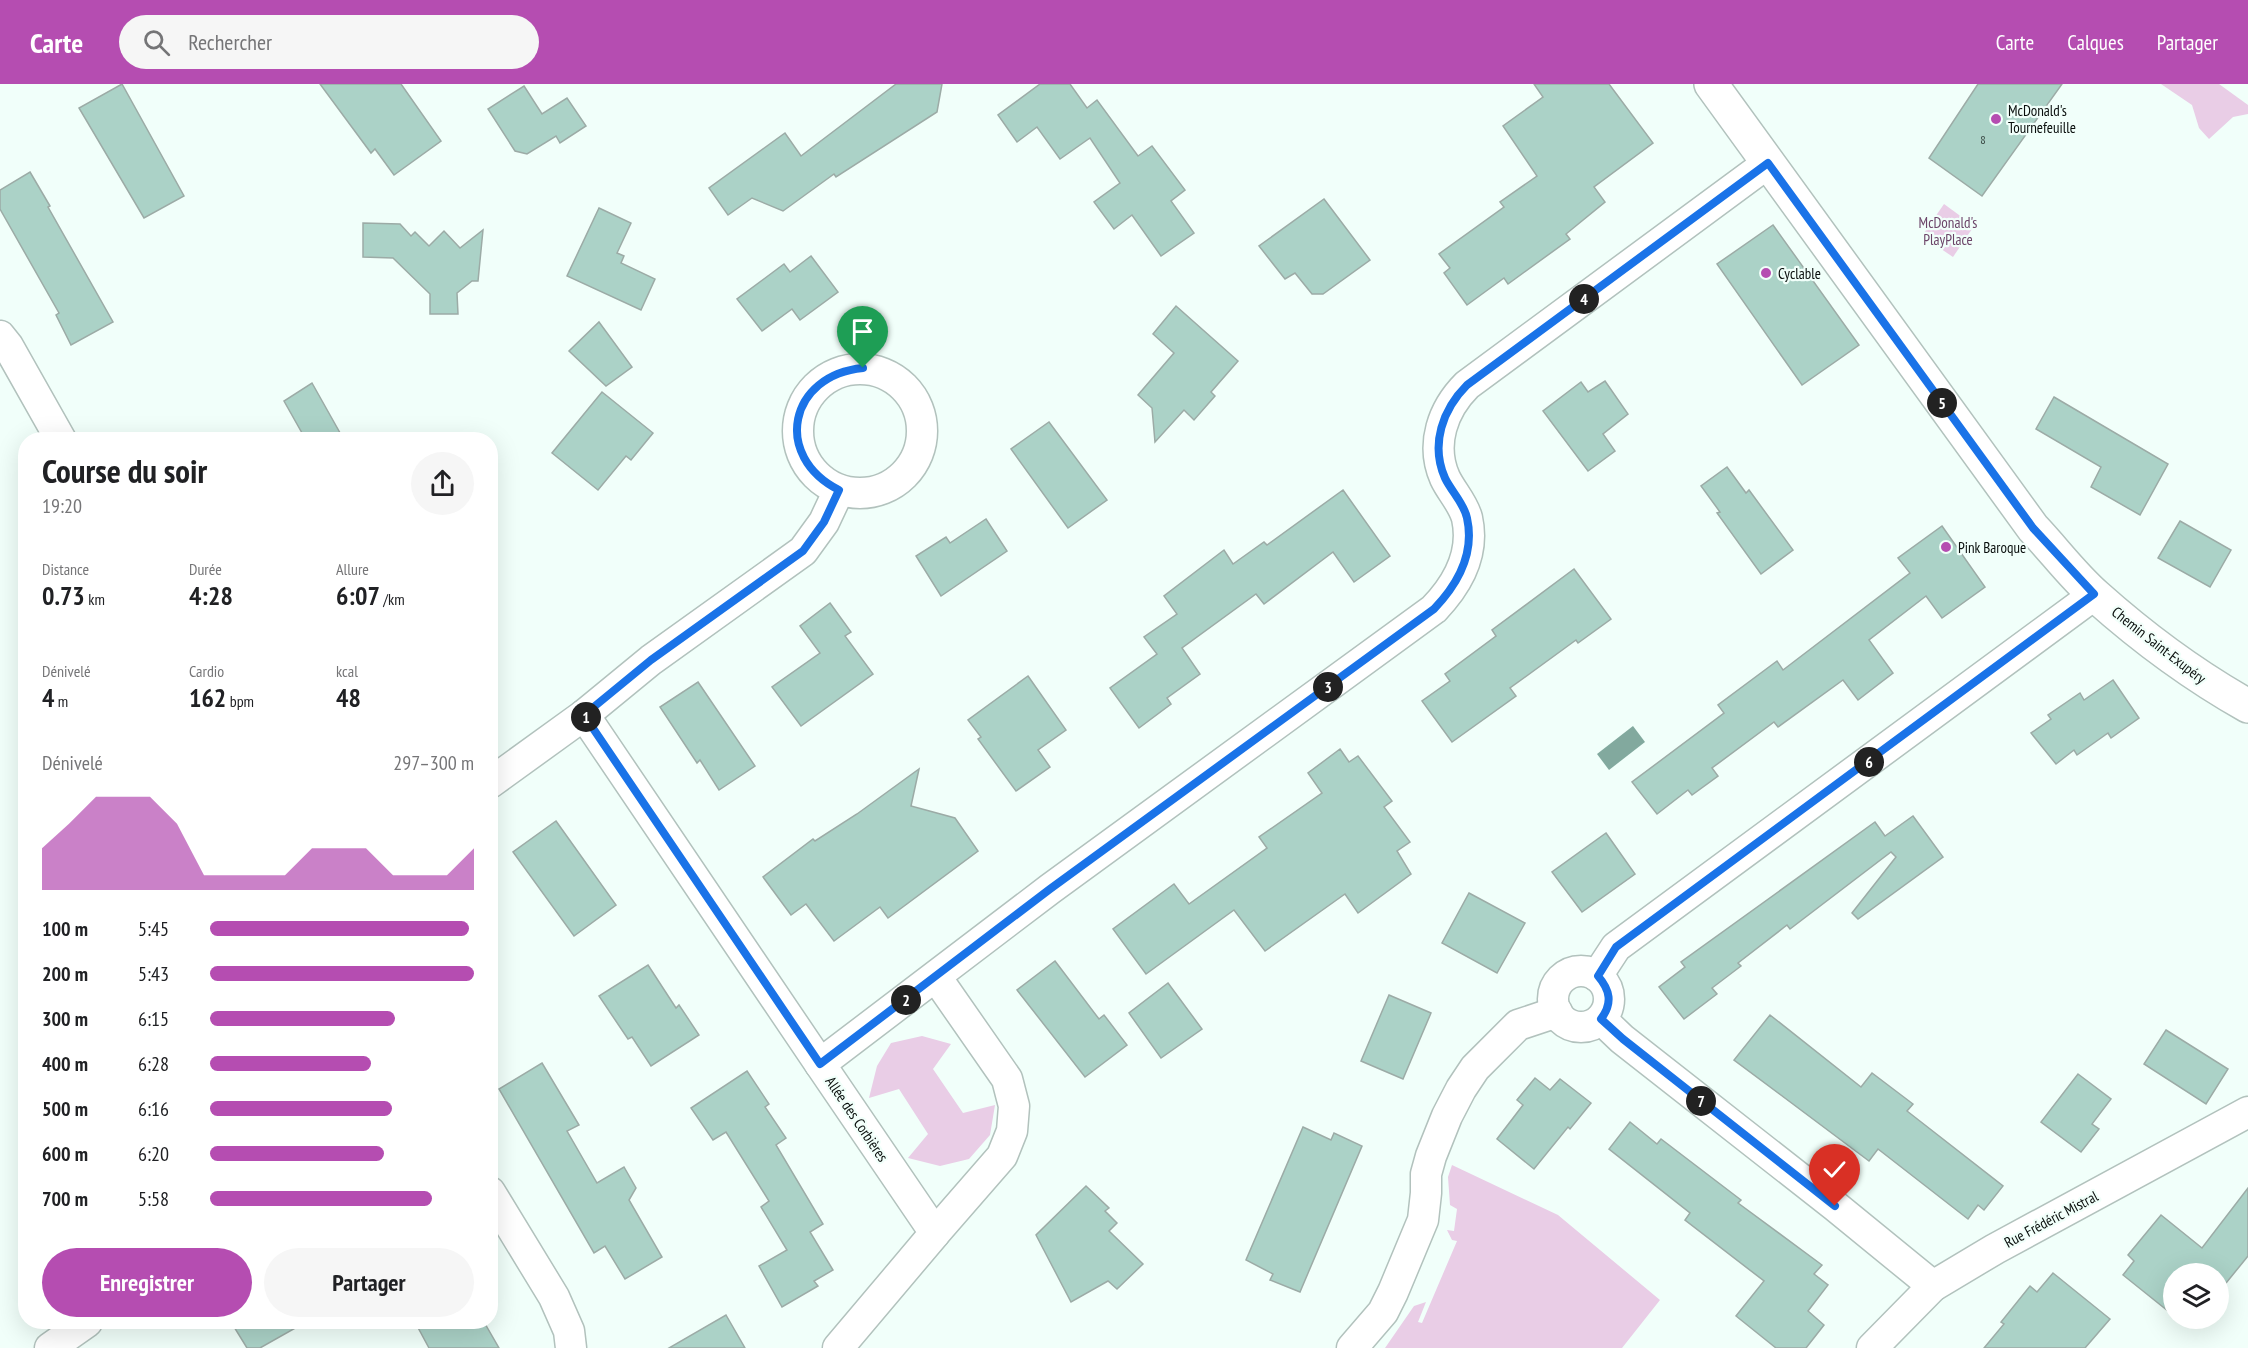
<!DOCTYPE html>
<html lang="fr">
<meta charset="utf-8">
<style>
body{margin:0;font-family:"PT Sans Narrow",sans-serif;background:#f6f6f6;color:#202124;height:100vh;display:flex;flex-direction:column;font-size:22px;white-space:nowrap}
*{box-sizing:border-box;margin:0}
p{font-size:20px;color:#757577}
.icon{flex:none;width:33px;height:33px;fill:none;stroke:currentColor;stroke-width:2;stroke-linecap:round;stroke-linejoin:round}
.map{position:relative;flex:1;overflow:hidden}
.panel{position:absolute;left:18px;top:348px;width:480px;height:897px;display:flex;flex-direction:column;background:#fff;border-radius:24px;box-shadow:0 6px 24px #0002}
.panel>*{flex:none}
.buttons{position:absolute;left:2163px;top:1179px;display:grid;gap:12px}
.buttons a{display:grid;place-items:center;width:66px;height:66px;border-radius:50%;background:#fff;box-shadow:0 6px 24px #0002;font-size:30px}
.pin{position:absolute;display:grid;place-items:center;width:51px;height:51px;color:#fff;margin:-62px -26px;border-radius:50% 50% 50% 0;rotate:-45deg;box-shadow:0 0 6px #0007}
.pin .icon{rotate:45deg}
.km{position:absolute;width:30px;height:30px;margin:-15px;border-radius:50%;background:#222;color:#fff;font-size:16px;line-height:30px;text-align:center}
.round{display:grid;place-items:center;flex:none;width:63px;height:63px;border-radius:32px;background:#f6f6f6}
.head{display:flex;align-items:center;justify-content:space-between;height:102px;padding:0 24px}
h1{font-size:33px;font-weight:700;line-height:45px}
.metrics{display:grid;grid-template-columns:repeat(3,1fr);gap:9px;height:102px;padding:6px 24px}
.metrics div{display:grid;align-content:center}
.metrics b{font-size:26px;font-weight:700}
.metrics small{font-size:16px;font-weight:400}
.metrics p{font-size:16px}
.chart{height:168px;padding:12px 24px}
.chart p{display:flex;justify-content:space-between}
.chart svg{width:100%;height:108px;margin-top:6px;fill:#b54db1;opacity:.7}
.action{display:flex;gap:12px;margin-top:auto;padding:12px 24px}
.action a{flex:1;height:69px;border-radius:36px;background:#b54db1;color:#fff;font-size:24px;font-weight:700;line-height:69px;text-align:center}
.action a+a{background:#f6f6f6;color:#202124}
ul{padding:0 24px;list-style:none;font-size:20px}
li{display:grid;grid-template-columns:96px 72px 1fr;align-items:center;height:45px}
li i{height:15px;border-radius:8px;background:#b54db1}
header{display:flex;align-items:center;gap:36px;box-sizing:border-box;height:84px;padding:0 30px;background:#b54db1;color:#fff}
header strong{font-size:28px}
nav{display:flex;gap:33px;margin-inline-start:auto;font-size:21px}
.search{width:420px;height:54px;background:#f6f6f6;display:flex;align-items:center;gap:15px;box-sizing:border-box;padding:0 21px;border-radius:33px;color:#757577;font-size:22px}
.map>svg:first-child{display:block}
.green{fill:#e9cde6}
.water{fill:#82a99e}
.building{fill:#abd2c7;stroke:#9caba6;stroke-width:1.5}
.lines{fill:none;stroke-linecap:round;stroke-linejoin:round}
.street-casing{stroke:#b2c2bd;stroke-width:33}
.secondary-casing{stroke:#b2c2bd;stroke-width:36}
.street{stroke:#fff;stroke-width:30}
.secondary{stroke:#fff;stroke-width:33}
.route-casing{stroke:#fff;stroke-width:12}
.route{stroke:#1a73e8;stroke-width:8}
.poi-dot{fill:#b54db1;stroke:#f1fffa;stroke-width:2}
.labels{text-anchor:middle;dominant-baseline:central;stroke-width:4.5;stroke-linejoin:round;paint-order:stroke}
.number-label{font-size:12px;fill:#323f3b}
.poi-label{font-size:15px;fill:#090e0c;stroke:#f1fffa;text-anchor:start}
.park-label{font-size:15px;fill:#6c4569;stroke:#f1fffa}
.street-label{font-size:15px;fill:#090e0c;stroke:#f1fffa}
</style>
<header>
<strong>Carte</strong>
<div class="search"><svg class="icon" aria-label="search" viewBox="0 0 24 24"><circle cx="10" cy="10" r="6"/><path d="M15 15l6 6"/></svg>Rechercher</div>
<nav><a>Carte</a><a>Calques</a><a>Partager</a></nav>
</header>
<div class="map">
<svg width="2248" height="1264" viewBox="0 0 2248 1264">
<rect width="100%" height="100%" fill="#f1fffa"/>
<g class="green">
<polygon points="2161,0 2219,0 2248,21 2248,30 2233,33 2209,55 2199,44 2192,21"/>
<polygon points="1944,120 1974,142 1953,173 1922,152"/>
<polygon points="922,952 951,960 933,985 963,1029 995,1021 990,1051 969,1075 940,1082 908,1074 928,1050 899,1005 869,1014 877,982 891,959"/>
<polygon points="1452,1081 1558,1131 1660,1216 1622,1264 1385,1264 1414,1222 1426,1218 1418,1238 1422,1239 1457,1157 1452,1156 1447,1146 1454,1147 1457,1125 1450,1121 1448,1093"/>
</g>
<polygon class="water" points="1633,642 1645,658 1609,686 1597,670"/>
<g class="building">
<polygon points="122,0 184,112 144,134 79,24"/>
<polygon points="320,0 401,0 441,57 394,91 375,65 371,69"/>
<polygon points="896,0 942,0 937,28 836,93 834,90 783,127 752,114 728,131 709,104 785,49 801,72"/>
<polygon points="1040,0 1070,0 1087,24 1097,16 1138,72 1152,62 1185,106 1171,117 1194,149 1161,172 1132,131 1114,145 1094,118 1120,99 1090,54 1060,75 1037,43 1017,58 998,31"/>
<polygon points="1534,0 1609,0 1653,59 1594,103 1605,118 1566,150 1570,155 1508,200 1504,194 1467,221 1444,189 1450,184 1439,170 1504,123 1500,118 1537,92 1503,42 1543,13"/>
<polygon points="1978,0 2062,0 1982,112 1929,74"/>
<polygon points="524,2 542,30 567,14 586,42 560,59 556,52 527,70 515,67 488,25"/>
<polygon points="30,88 50,122 48,123 113,238 71,261 56,231 59,229 0,125 0,106"/>
<polygon points="1324,115 1370,176 1323,210 1312,210 1295,189 1285,195 1259,162"/>
<polygon points="599,124 631,139 617,169 624,172 621,179 655,195 641,226 567,192"/>
<polygon points="363,139 400,140 411,152 415,148 429,162 444,147 460,164 483,146 478,197 472,197 457,209 458,230 430,230 430,210 393,174 363,173"/>
<polygon points="1773,141 1859,261 1802,301 1717,180"/>
<polygon points="811,172 838,208 800,236 792,225 762,247 737,215 784,180 790,188"/>
<polygon points="1176,222 1238,277 1211,308 1215,312 1194,336 1184,326 1155,358 1152,324 1138,311 1174,269 1153,250"/>
<polygon points="599,238 632,283 606,302 569,267"/>
<polygon points="1605,297 1628,330 1603,350 1615,367 1588,387 1543,327 1581,298 1588,308"/>
<polygon points="312,299 344,356 306,356 284,317"/>
<polygon points="602,308 653,349 631,376 626,372 598,406 552,369"/>
<polygon points="2054,313 2168,380 2140,431 2091,403 2101,383 2036,345"/>
<polygon points="1049,338 1107,416 1068,444 1011,365"/>
<polygon points="1727,383 1746,409 1749,406 1793,466 1761,490 1717,429 1720,428 1701,402"/>
<polygon points="1343,406 1390,472 1354,498 1333,468 1264,520 1256,510 1182,564 1200,590 1167,614 1171,620 1139,644 1110,604 1157,570 1144,553 1177,530 1164,512 1224,466 1233,480 1264,458 1267,461"/>
<polygon points="986,435 1007,467 941,512 916,472 946,453 950,459"/>
<polygon points="2180,437 2231,466 2210,503 2158,474"/>
<polygon points="1942,442 1985,503 1942,534 1926,512 1869,556 1893,589 1858,616 1843,596 1778,643 1774,638 1712,684 1718,692 1692,711 1688,706 1657,730 1632,698 1724,629 1718,621 1777,577 1783,586 1910,489 1898,474"/>
<polygon points="1574,485 1611,535 1578,559 1576,556 1510,604 1516,612 1452,658 1422,617 1450,597 1445,590 1496,552 1492,546"/>
<polygon points="830,519 851,548 845,552 873,590 801,642 772,603 820,569 800,542"/>
<polygon points="1028,592 1066,646 1038,666 1050,683 1016,707 978,655 981,653 968,636"/>
<polygon points="2113,596 2139,634 2111,654 2108,649 2077,671 2074,666 2056,680 2031,649 2051,635 2048,631 2080,609 2084,616"/>
<polygon points="698,598 755,682 719,706 700,676 697,679 660,623"/>
<polygon points="1340,665 1349,678 1358,672 1392,717 1384,723 1410,758 1397,767 1411,790 1358,829 1345,810 1265,867 1234,826 1146,890 1113,845 1174,800 1189,820 1267,764 1259,753 1322,709 1308,689"/>
<polygon points="919,685 911,722 955,734 978,767 888,834 880,823 834,857 806,820 791,831 763,793 813,755 815,757 857,730"/>
<polygon points="1913,732 1943,773 1858,835 1852,829 1896,773 1891,768 1790,845 1787,841 1738,879 1741,882 1712,904 1717,910 1684,935 1659,903 1685,883 1681,878 1875,738 1885,752"/>
<polygon points="556,737 616,821 574,852 513,768"/>
<polygon points="1606,749 1635,790 1582,828 1552,788"/>
<polygon points="1469,809 1525,839 1497,889 1442,859"/>
<polygon points="1055,877 1099,935 1104,931 1127,961 1085,993 1017,906"/>
<polygon points="648,881 676,924 679,921 699,951 651,982 632,953 628,955 599,912"/>
<polygon points="1168,899 1202,945 1161,974 1129,929"/>
<polygon points="1389,911 1431,929 1403,995 1361,977"/>
<polygon points="1770,931 1861,1003 1872,989 1913,1020 1907,1027 2003,1102 1984,1126 1978,1121 1968,1135 1878,1065 1869,1077 1734,976"/>
<polygon points="2166,946 2228,985 2206,1020 2144,980"/>
<polygon points="542,979 579,1041 567,1047 597,1099 624,1083 636,1104 629,1116 662,1173 625,1195 605,1162 594,1169 499,1005"/>
<polygon points="747,987 769,1020 765,1023 786,1054 776,1061 823,1140 810,1148 833,1186 814,1197 818,1202 782,1223 759,1182 787,1166 761,1123 769,1117 726,1048 713,1056 691,1024"/>
<polygon points="2078,990 2111,1015 2092,1040 2099,1045 2081,1068 2041,1038"/>
<polygon points="1535,994 1550,1006 1560,995 1591,1019 1570,1045 1568,1043 1534,1085 1497,1055 1523,1021 1517,1016"/>
<polygon points="1630,1038 1657,1060 1661,1055 1741,1116 1738,1119 1822,1181 1814,1190 1828,1201 1808,1227 1824,1241 1806,1264 1776,1264 1736,1232 1764,1197 1685,1136 1690,1129 1609,1065"/>
<polygon points="1303,1043 1331,1056 1334,1049 1362,1062 1300,1208 1270,1196 1273,1190 1246,1176"/>
<polygon points="1086,1102 1109,1124 1105,1127 1117,1139 1109,1147 1143,1180 1117,1205 1108,1197 1071,1218 1036,1151"/>
<polygon points="2248,1104 2248,1172 2218,1209 2218,1190 2174,1190 2174,1221 2168,1227 2123,1191 2134,1177 2128,1171 2161,1131 2202,1164"/>
<polygon points="2053,1189 2110,1235 2085,1264 1984,1264 2004,1240 2001,1238 2030,1202 2037,1208"/>
<polygon points="726,1231 745,1264 669,1264"/>
<polygon points="231,1238 306,1238 260,1264 247,1264"/>
<polygon points="415,1238 484,1238 499,1264 429,1264"/>
</g>
<g class="lines">
<defs>
<g id="street">
<polyline points="0,252 8,262 61,356"/>
<circle cx="860" cy="347" r="62"/>
<polyline points="584,631 820,980"/>
<polyline points="490,699 584,631 651,576 803,467 824,438 839,406"/>
<circle cx="1581" cy="915" r="28"/>
<polyline points="1597,892 1616,863 2094,511"/>
<polyline points="1601,935 1622,955 1835,1122 1933,1202"/>
<polyline points="490,1108 554,1213 569,1247 571,1264"/>
<polyline points="935,1149 1002,1072 1012,1047 1014,1022 1007,995 936,893"/>
<polyline points="50,1264 87,1238"/>
<path d="M838,1264L935,1149L820,980L1050,805L1434,525C1458,500 1475,470 1467,434C1463,419 1451,407 1445,394C1430,360 1443,325 1467,301L1768,79"/>
<polyline points="1352,1264 1383,1228 1393,1208 1423,1136 1426,1109 1426,1090 1431,1072 1447,1032 1461,1005 1475,984 1518,941 1557,928"/>
<polyline points="1872,1264 1933,1202 1995,1165 2248,1028"/>
</g>
<path id="secondary" d="M1711,0L2033,444C2054,466 2073,492 2096,512C2143,554 2193,591 2248,622"/>
</defs>
<use href="#street" class="street-casing"/>
<use href="#secondary" class="secondary-casing"/>
<use href="#street" class="street"/>
<use href="#secondary" class="secondary"/>
</g>
<g class="lines">
<defs>
<path id="route" d="M863,284C789,291 772,372 839,406L824,438L803,467L651,576L584,631L820,980L1050,805L1434,525C1458,500 1475,470 1467,434C1464,419 1451,407 1445,394C1430,360 1443,325 1467,301L1768,79L2033,444L2094,510L1616,863L1598,892C1610,906 1613,919 1601,935L1623,955L1835,1122"/>
</defs>
<use href="#route" class="route-casing"/>
<use href="#route" class="route"/>
</g>
<g class="poi-dot">
<circle cx="1996" cy="35" r="6"/>
<circle cx="1766" cy="189" r="6"/>
<circle cx="1946" cy="463" r="6"/>
</g>
<g class="labels">
<g class="number-label">
<text x="1983" y="55">8</text>
</g>
<g class="poi-label">
<text x="2008" y="26">McDonald's<tspan x="2008" dy="17">Tournefeuille</tspan></text>
<text x="1778" y="189">Cyclable</text>
<text x="1958" y="463">Pink Baroque</text>
</g>
<g class="park-label">
<text x="1948" y="138">McDonald's<tspan x="1948" dy="17">PlayPlace</tspan></text>
</g>
<g class="street-label">
<text transform="translate(2159 561) rotate(38)">Chemin Saint-Exupéry</text>
<text transform="translate(857 1035) rotate(56)">Allée des Corbières</text>
<text transform="translate(2051 1135) rotate(-28)">Rue Frédéric Mistral</text>
</g>
</g>
</svg>
<div class="buttons">
<a><svg class="icon" aria-label="layers" viewBox="0 0 24 24"><path d="M12 4l9 5-9 5-9-5zM3 14l9 5 9-5"/></svg></a>
</div>
<div class="pin" style="left:863px;top:284px;background:#1e9e55"><svg class="icon" aria-label="arrive" viewBox="0 0 24 24"><path d="M6 21V4h12l-3 4 3 4H6"/></svg></div>
<div class="pin" style="left:1835px;top:1122px;background:#d93025"><svg class="icon" aria-label="check" viewBox="0 0 24 24"><path d="M5 12l5 5 9-10"/></svg></div>
<b class="km" style="left:586px;top:633px">1</b>
<b class="km" style="left:906px;top:916px">2</b>
<b class="km" style="left:1328px;top:603px">3</b>
<b class="km" style="left:1584px;top:215px">4</b>
<b class="km" style="left:1942px;top:319px">5</b>
<b class="km" style="left:1869px;top:678px">6</b>
<b class="km" style="left:1701px;top:1017px">7</b>
<section class="panel">
<div class="head"><div><h1>Course du soir</h1><p>19:20</p></div><a class="round"><svg class="icon" aria-label="share" viewBox="0 0 24 24"><path d="M12 15V3M7 8l5-5 5 5M5 13v7h14v-7"/></svg></a></div>
<div class="metrics">
<div><p>Distance</p><b>0.73<small> km</small></b></div>
<div><p>Durée</p><b>4:28</b></div>
<div><p>Allure</p><b>6:07<small> /km</small></b></div>
</div>
<div class="metrics">
<div><p>Dénivelé</p><b>4<small> m</small></b></div>
<div><p>Cardio</p><b>162<small> bpm</small></b></div>
<div><p>kcal</p><b>48</b></div>
</div>
<div class="chart"><p><span>Dénivelé</span>297–300 m</p>
<svg viewBox="0 0 160 44" preserveAspectRatio="none"><path d="M0 44V27L10 17L20 6L30 6L40 6L50 17L60 38L70 38L80 38L90 38L100 27L110 27L120 27L130 38L140 38L150 38L160 27V44z"/></svg>
</div>
<ul>
<li><b>100 m</b>5:45<i style="width:98%"></i></li>
<li><b>200 m</b>5:43<i style="width:100%"></i></li>
<li><b>300 m</b>6:15<i style="width:70%"></i></li>
<li><b>400 m</b>6:28<i style="width:61%"></i></li>
<li><b>500 m</b>6:16<i style="width:69%"></i></li>
<li><b>600 m</b>6:20<i style="width:66%"></i></li>
<li><b>700 m</b>5:58<i style="width:84%"></i></li>
</ul>
<div class="action"><a>Enregistrer</a><a>Partager</a></div>
</section>
</div>
